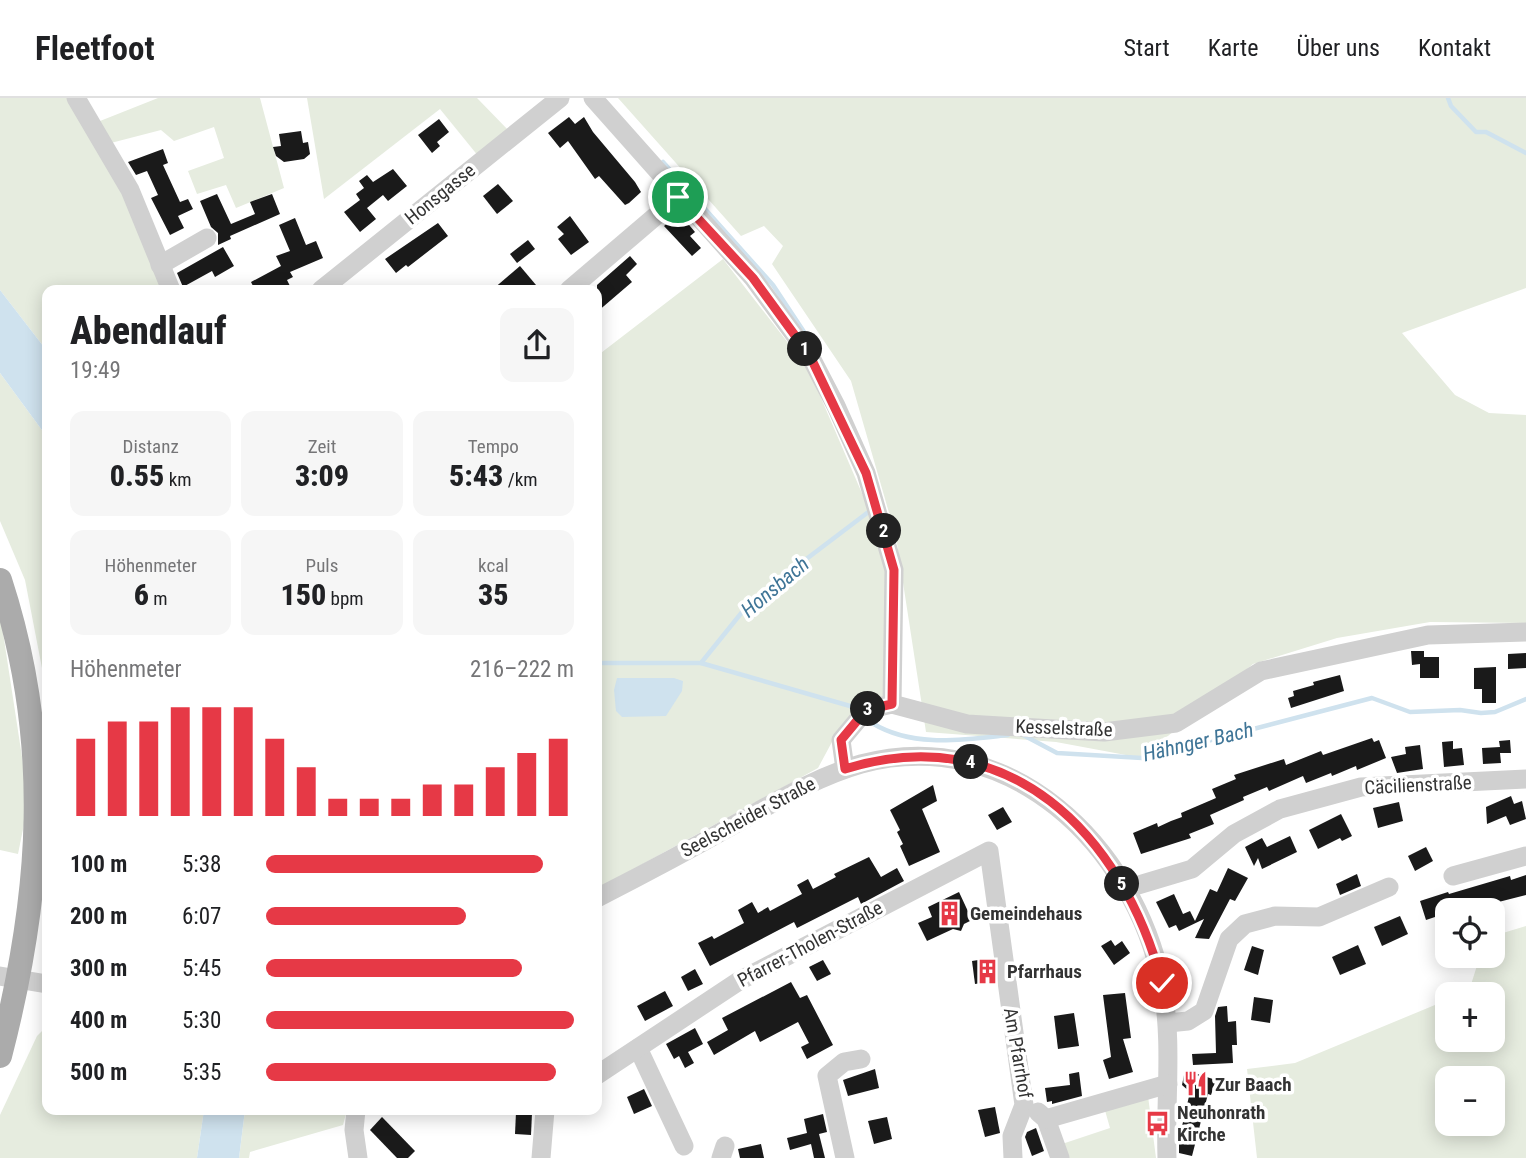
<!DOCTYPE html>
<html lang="de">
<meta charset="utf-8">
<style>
body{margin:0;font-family:"Roboto Condensed",sans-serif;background:#f6f6f6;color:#202124;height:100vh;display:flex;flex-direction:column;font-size:26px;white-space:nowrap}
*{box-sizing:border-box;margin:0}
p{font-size:23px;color:#757577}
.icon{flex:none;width:38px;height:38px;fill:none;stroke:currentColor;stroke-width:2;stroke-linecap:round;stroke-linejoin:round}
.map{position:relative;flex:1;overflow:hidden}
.panel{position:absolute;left:42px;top:187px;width:560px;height:830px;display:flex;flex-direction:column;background:#fff;border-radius:14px;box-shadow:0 4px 18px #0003}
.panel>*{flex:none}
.tools{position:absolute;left:1435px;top:800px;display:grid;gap:14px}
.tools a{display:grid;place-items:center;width:70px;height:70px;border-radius:14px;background:#fff;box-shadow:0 4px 18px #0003;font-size:35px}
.pin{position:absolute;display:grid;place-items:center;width:60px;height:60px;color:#fff;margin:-30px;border:4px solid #fff;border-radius:50%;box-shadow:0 2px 7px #0007}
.km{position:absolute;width:35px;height:35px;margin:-18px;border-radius:50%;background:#222;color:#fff;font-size:19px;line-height:35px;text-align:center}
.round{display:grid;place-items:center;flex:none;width:74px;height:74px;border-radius:14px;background:#f6f6f6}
.headline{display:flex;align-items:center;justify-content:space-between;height:119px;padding:0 28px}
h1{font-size:38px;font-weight:800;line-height:52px}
.metrics{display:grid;grid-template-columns:repeat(3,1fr);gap:10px;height:119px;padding:7px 28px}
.metrics div{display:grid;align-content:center;border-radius:14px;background:#f6f6f6;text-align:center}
.metrics b{font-size:30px;font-weight:800}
.metrics small{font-size:19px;font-weight:400}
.metrics p{font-size:19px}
.chart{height:196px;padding:14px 28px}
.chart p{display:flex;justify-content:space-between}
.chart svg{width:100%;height:126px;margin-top:7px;stroke:#e63946;stroke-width:6}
ul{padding:0 28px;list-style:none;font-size:23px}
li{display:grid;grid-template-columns:112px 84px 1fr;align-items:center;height:52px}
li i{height:18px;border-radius:9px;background:#e63946}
header{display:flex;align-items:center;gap:42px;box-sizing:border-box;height:98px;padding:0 35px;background:#fff;border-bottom:2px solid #e0e0e0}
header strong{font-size:33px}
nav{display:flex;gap:38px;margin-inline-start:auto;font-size:24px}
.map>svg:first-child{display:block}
.green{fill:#e6ecdf;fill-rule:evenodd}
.water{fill:#cfe2ee}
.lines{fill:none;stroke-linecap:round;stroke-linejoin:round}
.stream{stroke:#cfe2ee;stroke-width:4.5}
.building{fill:#1a1a1a}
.minor{stroke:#d0d0d0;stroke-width:19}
.major{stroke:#ababab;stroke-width:24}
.route-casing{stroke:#fff;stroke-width:14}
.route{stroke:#e63946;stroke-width:9}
.labels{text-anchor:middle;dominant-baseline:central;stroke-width:7;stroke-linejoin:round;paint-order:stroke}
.street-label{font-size:19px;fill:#333;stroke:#fff}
.poi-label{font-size:19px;font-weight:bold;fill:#333;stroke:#fff;text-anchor:start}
.water-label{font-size:21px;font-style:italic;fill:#3f7597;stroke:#fff}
</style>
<header>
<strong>Fleetfoot</strong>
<nav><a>Start</a><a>Karte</a><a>Über uns</a><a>Kontakt</a></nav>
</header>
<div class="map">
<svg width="1526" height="1060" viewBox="0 0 1526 1060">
<rect width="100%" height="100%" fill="#fff"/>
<g class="green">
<polygon points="0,0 70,0 123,92 164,192 47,192 47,253 0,192"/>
<polygon points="158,0 260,0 284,90 236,110 226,87 197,96 188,73 224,60 214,29 174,43 161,32 107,46 95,25"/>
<polygon points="307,0 477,0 510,34 479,59 440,11 324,101"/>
<polygon points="618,0 1526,0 1526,190 1402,235 1455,297 1489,315 1526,317 1526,525 1430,524 1337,540 1253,566 1142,660 1056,644 926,634 896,439 851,283 772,166 783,148 764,128 741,138"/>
<polygon points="723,161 809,272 867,407 884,431 888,600 840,629 818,670 597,791 597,258"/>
<polygon points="0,275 47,339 47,596 25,482 0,423"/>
<polygon points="0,515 24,672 26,716 18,756 0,752"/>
<path d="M1526,828V1060H1257L1247,971L1295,965L1447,902V942H1493V896H1461L1469,893L1480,858H1493V838ZM1447,980H1493V1026H1447Z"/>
<polygon points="47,928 47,1012 204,1012 197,1060 0,1060 0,1017 37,938"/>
<polygon points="1148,998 1156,1060 1063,1060 1059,1047 1110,1030 1104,1009"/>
<polygon points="245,1012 347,1012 343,1027 250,1054 249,1060 239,1060"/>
</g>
<g class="water">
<polygon points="0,192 47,253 47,339 0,275"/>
<polygon points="617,580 674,580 683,583 682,593 666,618 622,619 616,613 614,592"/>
<polygon points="204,1012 245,1012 239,1060 197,1060"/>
</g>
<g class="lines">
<g class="stream">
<polyline points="1448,0 1451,8 1476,34 1486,34 1526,55"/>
<polyline points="663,64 773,187 814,249"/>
<polyline points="597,565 701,565 751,503 871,412"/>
<polyline points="701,565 850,608"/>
<path d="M872,625C913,650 962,642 1008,637"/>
<polyline points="1023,637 1057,655 1142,660 1372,600 1410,614 1460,612 1481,615 1495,614 1526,601"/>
</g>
</g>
<g class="building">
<polygon points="569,19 575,26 584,19 593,34 635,84 641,94 629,105 625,107 599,78 595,81 568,43 560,50 548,35"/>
<polygon points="439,21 449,34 437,44 440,48 432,55 418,37"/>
<polygon points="301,33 303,45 308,44 310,56 304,61 284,64 276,58 273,49 281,48 279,36"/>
<polygon points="163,51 168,65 163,67 180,104 188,101 193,111 178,118 184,130 170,137 151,100 158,97 147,73 136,77 128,64"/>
<polygon points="393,71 407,88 388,103 383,97 367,110 376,121 360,134 344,114 360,102 356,96 364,90 359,83 367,77 373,84"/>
<polygon points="498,86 513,103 497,116 483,98"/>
<polygon points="217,96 231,126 255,116 250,104 272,96 280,116 230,138 231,141 218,147 218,135 211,129 200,103"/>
<polygon points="679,115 695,134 690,138 701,150 692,158 664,128"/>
<polygon points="570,118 589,144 571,157 558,141 564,136 557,129"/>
<polygon points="295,120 306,147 316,143 323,160 290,174 293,179 287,182 292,192 255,192 251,184 281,168 276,158 290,153 279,127"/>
<polygon points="438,125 448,138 408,169 406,167 396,175 385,161"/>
<polygon points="528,142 535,151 517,165 510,156"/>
<polygon points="223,149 234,168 215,179 212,173 183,189 177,175"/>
<polygon points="630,158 637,166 626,177 632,184 597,214 597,187"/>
<polygon points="520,168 536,187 530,192 492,192"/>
<polygon points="1411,553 1424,553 1424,559 1439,559 1439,580 1420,580 1420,566 1412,567"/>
<polygon points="1526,555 1526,570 1508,571 1508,556"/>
<polygon points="1496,569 1496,605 1482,605 1482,591 1474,591 1474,570"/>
<polygon points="1340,577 1344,593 1291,610 1288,600 1294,598 1293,593 1314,587 1313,584"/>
<polygon points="1372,640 1374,644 1379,642 1386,660 1357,672 1356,668 1332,678 1331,675 1306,685 1303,678 1269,693 1267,689 1243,699 1244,702 1210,717 1214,726 1189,736 1191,740 1141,756 1133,735 1157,725 1158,729 1171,723 1182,719 1181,715 1216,700 1212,691 1236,681 1234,677 1284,661 1286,667 1321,653 1323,657"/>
<polygon points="1510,642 1511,655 1500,655 1501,665 1483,666 1482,650 1500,649 1499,643"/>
<polygon points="1453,643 1453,651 1462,650 1464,667 1444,669 1442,644"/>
<polygon points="1420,647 1423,671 1397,675 1391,659 1406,656 1405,649"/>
<polygon points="933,687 937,703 922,711 940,754 909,768 900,748 903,746 897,734 900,732 890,712"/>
<polygon points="1511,698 1514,706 1522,703 1526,721 1510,727 1506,718 1487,726 1486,709"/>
<polygon points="1399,704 1403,723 1378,730 1373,710"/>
<polygon points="1003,709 1012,724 997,732 988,717"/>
<polygon points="1341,716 1352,738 1342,743 1340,740 1318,751 1309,732"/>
<polygon points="1290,738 1297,754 1262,771 1258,760 1254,768 1245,749 1262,740 1267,749"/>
<polygon points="1426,749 1433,763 1415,773 1408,758"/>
<polygon points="869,759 881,779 897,770 904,783 861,806 858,799 797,830 794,824 710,868 698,845 712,838 714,841 744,825 738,812 752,804 758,815 768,809 770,813 802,796 797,787 808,781 813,791 836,779 834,776"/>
<polygon points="1228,770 1248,780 1235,803 1230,801 1209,841 1195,840 1204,821 1179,833 1176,827 1169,830 1156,804 1174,796 1183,816 1190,813 1195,823 1210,791 1217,794"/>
<polygon points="1357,776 1361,788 1340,797 1336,786"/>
<polygon points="1526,777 1526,797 1467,812 1447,812 1447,815 1426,822 1420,803 1448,794 1449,796 1510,778 1511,782"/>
<polygon points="959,794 972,822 964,826 961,833 953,831 927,843 918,825 932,819 928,809"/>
<polygon points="1400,818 1408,836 1382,848 1374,829"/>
<polygon points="1111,842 1115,848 1122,843 1130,855 1114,867 1101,848"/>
<polygon points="1358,847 1366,866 1340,877 1332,859"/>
<polygon points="1252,848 1264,852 1258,877 1244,872"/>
<polygon points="991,860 995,883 975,886 972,863"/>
<polygon points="823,862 831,876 817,883 809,869"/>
<polygon points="695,871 703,886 688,893 681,879"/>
<polygon points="791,884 800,900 807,897 833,947 807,961 801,949 809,945 798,924 760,944 755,933 714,957 707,944 728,932 722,920"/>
<polygon points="665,893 673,908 645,923 637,908"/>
<polygon points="1125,895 1131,940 1123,941 1133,974 1109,981 1103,962 1111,959 1103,897"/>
<polygon points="1254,899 1273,902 1270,925 1251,922"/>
<polygon points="1227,908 1228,924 1236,923 1237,947 1232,947 1233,965 1193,967 1192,956 1216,955 1215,918 1218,909"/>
<polygon points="1074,915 1079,948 1058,951 1054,918"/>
<polygon points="695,930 703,946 688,954 694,965 685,970 679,958 674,961 666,946"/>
<polygon points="875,971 879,990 848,998 843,982"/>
<polygon points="1185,972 1216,982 1211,997 1208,996 1192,1058 1179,1055 1179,1041 1190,994 1182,987"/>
<polygon points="1079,974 1082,998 1052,1006 1052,1003 1047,1004 1045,990 1070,987 1069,976"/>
<polygon points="644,991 652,1008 634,1016 627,999"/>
<polygon points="995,1009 1000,1035 985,1039 978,1012"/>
<polygon points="516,1014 532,1015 531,1037 515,1036"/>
<polygon points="823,1016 827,1034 819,1036 825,1060 814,1060 811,1046 790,1052 787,1040 807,1035 804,1021"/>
<polygon points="382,1019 415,1053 408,1060 397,1060 370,1032"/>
<polygon points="887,1019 892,1041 874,1046 868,1023"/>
<polygon points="1036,1030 1044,1053 1032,1058 1025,1039 1027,1034"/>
<polygon points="761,1046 764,1060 740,1060 738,1051"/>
</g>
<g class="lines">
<g class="minor">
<polyline points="76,0 130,92 171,192"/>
<polyline points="593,0 753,180 810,258 836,308 866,375 894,472 892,606"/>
<polyline points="160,167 207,140"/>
<polyline points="321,192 560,0"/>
<polyline points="569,192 678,99"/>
<polyline points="845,671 841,642 866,612 892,606 967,626 1104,634 1176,625 1261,573 1428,537 1526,534"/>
<polyline points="1453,778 1526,758"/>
<polyline points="1125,791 1192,771 1234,736 1280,711 1361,689 1526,681"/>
<path d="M597,800C644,776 691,751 737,725C777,703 816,679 861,666C1009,626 1134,747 1162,886C1173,944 1165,1002 1167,1060"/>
<polyline points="0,878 47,886"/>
<polyline points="1168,925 1188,923 1204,913 1229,841 1245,826 1275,818 1319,819 1389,789"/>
<polyline points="638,950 684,1048"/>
<polyline points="597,977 739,883 989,753 1024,1007 1012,1038 1013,1060"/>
<polyline points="356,1012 354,1032 358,1060"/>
<polyline points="1038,1014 1046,1021 1060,1060"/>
<polyline points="1046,1021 1168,986"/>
<polyline points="541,1060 545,1012"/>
<polyline points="721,1060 725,1048"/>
<polyline points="845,1060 827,978 844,964 861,961"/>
</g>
<path class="major" d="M0,482C53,644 42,796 0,958"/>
</g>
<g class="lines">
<defs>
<path id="route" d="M678,99L753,180L810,258L866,375L894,472L892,606L866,612L841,642L845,671C1008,620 1123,736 1162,885"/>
</defs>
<use href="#route" class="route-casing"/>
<use href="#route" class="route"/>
</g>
<defs>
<symbol id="building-bare" viewBox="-9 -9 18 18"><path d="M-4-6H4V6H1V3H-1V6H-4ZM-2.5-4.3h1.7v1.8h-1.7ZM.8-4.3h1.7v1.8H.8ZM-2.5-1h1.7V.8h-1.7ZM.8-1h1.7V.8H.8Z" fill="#e63946" stroke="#fff" stroke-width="2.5" paint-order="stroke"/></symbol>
<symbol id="restaurant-bare" viewBox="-9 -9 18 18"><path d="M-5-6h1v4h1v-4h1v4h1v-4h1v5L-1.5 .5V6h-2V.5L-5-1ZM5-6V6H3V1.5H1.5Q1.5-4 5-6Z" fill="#e63946" stroke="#fff" stroke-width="2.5" paint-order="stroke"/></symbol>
<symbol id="bus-bare" viewBox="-9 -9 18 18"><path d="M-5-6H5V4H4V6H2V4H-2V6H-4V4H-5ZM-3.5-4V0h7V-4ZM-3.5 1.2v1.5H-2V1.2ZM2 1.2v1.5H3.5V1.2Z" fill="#e63946" stroke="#fff" stroke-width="2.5" paint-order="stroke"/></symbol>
</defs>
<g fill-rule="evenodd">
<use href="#building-bare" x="932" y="798" width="35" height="35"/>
<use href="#building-bare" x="970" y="856" width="35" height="35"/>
<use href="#restaurant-bare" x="1178" y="968" width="35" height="35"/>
<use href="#bus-bare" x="1140" y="1008" width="35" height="35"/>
</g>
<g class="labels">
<g class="street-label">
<text transform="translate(440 96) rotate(-39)">Honsgasse</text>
<text transform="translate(1064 630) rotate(2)">Kesselstraße</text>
<text transform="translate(1418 687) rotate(-3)">Cäcilienstraße</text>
<text transform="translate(748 719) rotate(-28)">Seelscheider Straße</text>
<text transform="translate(810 846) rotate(-28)">Pfarrer-Tholen-Straße</text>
<text transform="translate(1018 955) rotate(80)">Am Pfarrhof</text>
</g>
<g class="poi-label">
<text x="970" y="815">Gemeindehaus</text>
<text x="1007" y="873">Pfarrhaus</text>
<text x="1215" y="986">Zur Baach</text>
<text x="1177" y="1014">Neuhonrath<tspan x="1177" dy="22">Kirche</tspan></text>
</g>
<g class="water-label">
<text transform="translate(775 489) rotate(-40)">Honsbach</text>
<text transform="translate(1198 644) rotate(-13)">Hähnger Bach</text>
</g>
</g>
</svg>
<div class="tools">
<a><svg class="icon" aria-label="locate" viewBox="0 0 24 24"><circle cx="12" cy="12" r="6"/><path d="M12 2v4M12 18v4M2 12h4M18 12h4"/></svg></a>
<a>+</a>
<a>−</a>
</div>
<div class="pin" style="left:678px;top:99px;background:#1e9e55"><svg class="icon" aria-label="arrive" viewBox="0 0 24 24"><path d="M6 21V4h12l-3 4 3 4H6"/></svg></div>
<div class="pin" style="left:1162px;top:885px;background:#d93025"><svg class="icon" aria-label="check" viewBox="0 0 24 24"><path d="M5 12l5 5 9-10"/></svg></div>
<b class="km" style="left:805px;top:251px">1</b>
<b class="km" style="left:884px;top:433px">2</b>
<b class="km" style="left:868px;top:611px">3</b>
<b class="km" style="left:971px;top:664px">4</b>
<b class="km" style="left:1122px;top:786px">5</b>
<section class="panel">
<div class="headline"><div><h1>Abendlauf</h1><p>19:49</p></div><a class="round"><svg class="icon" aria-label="share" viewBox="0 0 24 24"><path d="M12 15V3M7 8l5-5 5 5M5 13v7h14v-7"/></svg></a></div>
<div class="metrics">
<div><p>Distanz</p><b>0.55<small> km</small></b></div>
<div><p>Zeit</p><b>3:09</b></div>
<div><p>Tempo</p><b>5:43<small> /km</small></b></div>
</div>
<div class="metrics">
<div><p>Höhenmeter</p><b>6<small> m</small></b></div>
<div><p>Puls</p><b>150<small> bpm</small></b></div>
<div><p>kcal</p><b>35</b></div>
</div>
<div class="chart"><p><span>Höhenmeter</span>216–222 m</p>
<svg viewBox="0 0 160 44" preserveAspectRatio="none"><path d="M5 44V17M15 44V11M25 44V11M35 44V6M45 44V6M55 44V6M65 44V17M75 44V27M85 44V38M95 44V38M105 44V38M115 44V33M125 44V33M135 44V27M145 44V22M155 44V17"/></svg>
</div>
<ul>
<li><b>100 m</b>5:38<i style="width:90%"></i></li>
<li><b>200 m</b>6:07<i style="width:65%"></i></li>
<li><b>300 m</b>5:45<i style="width:83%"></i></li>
<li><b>400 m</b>5:30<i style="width:100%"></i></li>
<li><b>500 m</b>5:35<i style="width:94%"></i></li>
</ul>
</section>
</div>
